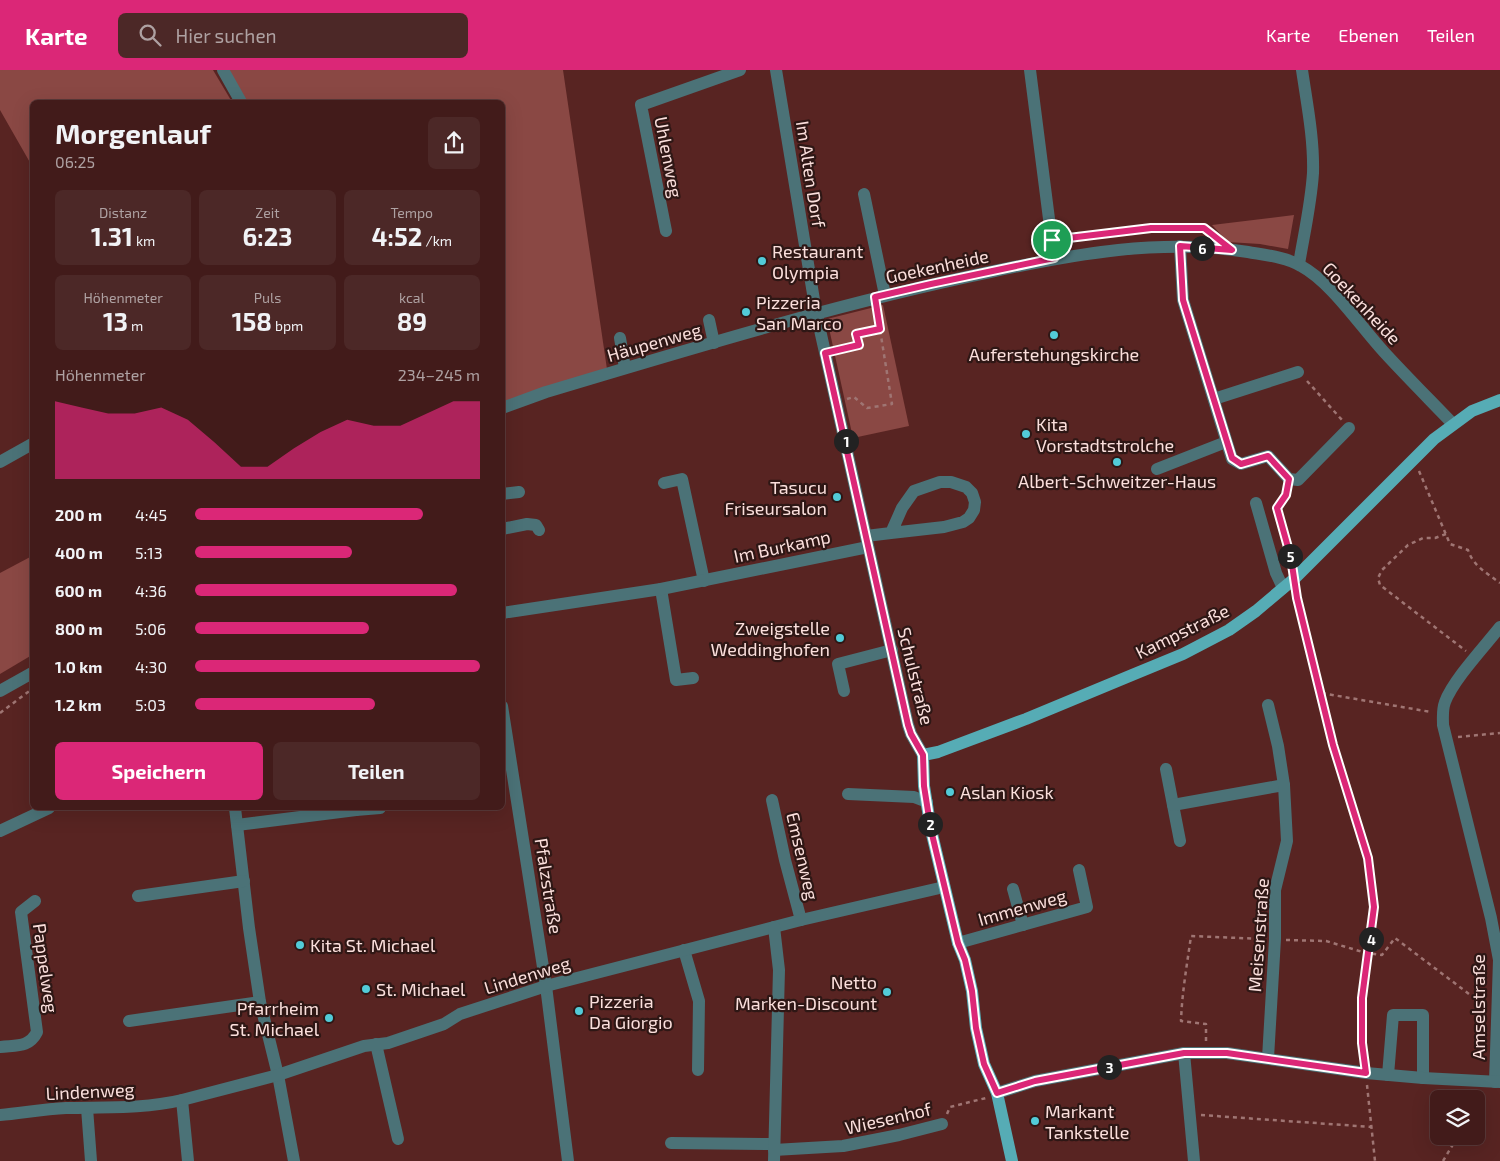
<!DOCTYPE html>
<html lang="de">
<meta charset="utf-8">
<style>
body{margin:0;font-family:"Exo 2",sans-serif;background:#4c2827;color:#f1f3f6;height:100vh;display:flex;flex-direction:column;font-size:19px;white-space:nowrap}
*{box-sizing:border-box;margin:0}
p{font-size:16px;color:#aea1a2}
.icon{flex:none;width:28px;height:28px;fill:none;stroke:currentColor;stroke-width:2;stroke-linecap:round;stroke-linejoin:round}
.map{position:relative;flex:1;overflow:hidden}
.details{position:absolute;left:30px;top:30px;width:475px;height:710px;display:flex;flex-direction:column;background:#421b1a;border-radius:8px;box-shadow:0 5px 20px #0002,0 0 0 1px #5a3939}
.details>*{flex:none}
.buttons{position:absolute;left:1430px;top:1020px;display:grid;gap:10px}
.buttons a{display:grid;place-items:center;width:55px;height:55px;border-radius:8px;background:#421b1a;box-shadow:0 5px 20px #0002,0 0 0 1px #5a3939;font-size:25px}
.pin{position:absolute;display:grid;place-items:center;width:42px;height:42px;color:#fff;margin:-21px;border:2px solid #fff;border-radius:50%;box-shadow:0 1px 5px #0007}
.km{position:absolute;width:25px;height:25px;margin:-12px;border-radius:50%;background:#222;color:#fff;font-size:14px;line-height:25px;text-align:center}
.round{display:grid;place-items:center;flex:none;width:52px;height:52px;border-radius:8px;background:#4c2827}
.head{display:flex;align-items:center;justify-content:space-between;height:85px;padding:0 25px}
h1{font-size:28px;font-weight:700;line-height:38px}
.stats{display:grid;grid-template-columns:repeat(3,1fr);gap:8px;height:85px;padding:5px 25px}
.stats div{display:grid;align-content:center;border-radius:8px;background:#4c2827;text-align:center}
.stats b{font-size:25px;font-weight:700}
.stats small{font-size:14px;font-weight:400}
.stats p{font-size:14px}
.chart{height:140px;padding:10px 25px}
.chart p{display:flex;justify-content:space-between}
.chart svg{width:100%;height:90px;margin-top:5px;fill:#db2777;opacity:.7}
.button{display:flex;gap:10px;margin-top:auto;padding:10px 25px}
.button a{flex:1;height:58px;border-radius:8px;background:#db2777;color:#fff;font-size:20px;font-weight:700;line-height:58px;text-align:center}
.button a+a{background:#4c2827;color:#f1f3f6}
ul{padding:0 25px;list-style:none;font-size:16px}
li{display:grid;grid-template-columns:80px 60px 1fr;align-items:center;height:38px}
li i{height:12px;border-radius:6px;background:#db2777}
header{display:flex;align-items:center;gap:30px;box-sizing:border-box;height:70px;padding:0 25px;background:#db2777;color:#fff}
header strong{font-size:24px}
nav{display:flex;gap:28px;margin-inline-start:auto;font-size:18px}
.search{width:350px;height:45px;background:#4c2827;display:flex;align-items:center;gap:12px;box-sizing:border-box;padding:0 18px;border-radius:8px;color:#aea1a2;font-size:19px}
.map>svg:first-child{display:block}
.green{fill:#8a4844}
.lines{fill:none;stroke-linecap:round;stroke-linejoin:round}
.path{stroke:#9f7573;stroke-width:2.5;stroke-dasharray:4 4;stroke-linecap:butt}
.minor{stroke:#4b7277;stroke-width:12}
.major{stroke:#56acb5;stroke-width:12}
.route-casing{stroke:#fff;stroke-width:10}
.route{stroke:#db2777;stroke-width:6}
.poi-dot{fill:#52cbd8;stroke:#2e1715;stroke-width:2}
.labels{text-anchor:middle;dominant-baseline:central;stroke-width:4.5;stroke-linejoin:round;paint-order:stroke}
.street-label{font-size:18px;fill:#fbdfdc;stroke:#2e1715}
.poi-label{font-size:18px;fill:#fbdfdc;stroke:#2e1715;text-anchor:start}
</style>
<header>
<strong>Karte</strong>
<div class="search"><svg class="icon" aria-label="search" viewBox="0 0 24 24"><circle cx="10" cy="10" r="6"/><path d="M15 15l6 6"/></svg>Hier suchen</div>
<nav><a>Karte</a><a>Ebenen</a><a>Teilen</a></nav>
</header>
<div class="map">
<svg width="1500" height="1091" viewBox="0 0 1500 1091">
<rect width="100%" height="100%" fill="#582422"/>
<g class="green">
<polygon points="0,0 213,0 232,32 32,32 32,96 0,40"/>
<polygon points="227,0 563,0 608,306 503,338 502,32 245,32"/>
<polygon points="1294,145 1288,179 1260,174 1228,172 1212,155"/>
<polygon points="883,235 909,356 853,368 827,249"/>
<polygon points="32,486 32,585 0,604 0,503"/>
</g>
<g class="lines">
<g class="path">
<polyline points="1064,169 1151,158 1205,158 1213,165"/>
<polyline points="837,280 859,275 856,264 880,259"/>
<polyline points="1307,311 1342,350"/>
<polyline points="847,329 854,327 867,338 892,334 877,241"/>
<path d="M1419,401L1450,474L1468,480C1473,496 1487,503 1500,513"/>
<polyline points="1287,421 1286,425 1277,438 1291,493"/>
<polyline points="1446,464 1435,468 1423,468 1408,475 1382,500 1378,508 1380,515 1466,581"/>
<polyline points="1296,523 1321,623 1431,642"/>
<polyline points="1321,623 1333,675 1362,763 1371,808 1374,837 1363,928 1363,973 1365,990"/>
<polyline points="0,643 32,619"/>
<polyline points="1458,667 1500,663"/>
<polyline points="1286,870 1326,871 1366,883 1382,885 1395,868 1469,924 1486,928"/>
<path d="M1206,971V954L1181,951C1182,922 1187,895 1191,866L1263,869"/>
<polyline points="1367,1015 1375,1091"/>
<polyline points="947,1044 950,1037 986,1028"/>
<polyline points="1201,1045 1372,1057"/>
<polyline points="1443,1091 1458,1066"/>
</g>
<g class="minor">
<polyline points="223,0 241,32"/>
<polyline points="776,0 816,242 908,655 911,664 923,685"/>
<polyline points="1030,0 1054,188"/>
<polyline points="864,124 885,225"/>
<polyline points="666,161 641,35 740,0"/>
<polyline points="1180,176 1183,230 1232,389 1241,394 1268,386 1289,409 1298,410 1349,358"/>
<path d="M1299,194C1304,164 1311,134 1313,103C1314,69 1307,34 1302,0"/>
<polyline points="709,250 714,273"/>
<polyline points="620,268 625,298"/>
<polyline points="1214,329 1298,302"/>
<path d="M502,338L546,322C693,278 840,233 990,202C1075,184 1161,168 1248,182C1265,185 1286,187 1301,196C1331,212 1360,256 1384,282C1406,306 1430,330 1453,354"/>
<polyline points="0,392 32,374"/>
<polyline points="1157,399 1226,372"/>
<polyline points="664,413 682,409 704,511"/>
<polyline points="502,424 519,422"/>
<polyline points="1256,433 1276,503 1283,518"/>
<polyline points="502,459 527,454 536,455 539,460"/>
<polyline points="866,466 891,463 944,457 963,452 969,448 974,440 975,432 972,423 966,417 951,412 940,412 914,421 902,438 891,463"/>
<polyline points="661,519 676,610 693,608"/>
<polyline points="502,543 661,519 868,477"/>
<polyline points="0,621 32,603"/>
<polyline points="844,621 838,594 892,580"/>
<polyline points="502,636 546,916 568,1091"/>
<polyline points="1166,699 1180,771"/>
<polyline points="848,724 914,727 927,732"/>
<polyline points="772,730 785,790 801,850"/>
<polyline points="1173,735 1284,715"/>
<polyline points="235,738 249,858 260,932 278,1005 294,1091"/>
<polyline points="356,738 356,740 380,738"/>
<polyline points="237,755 356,740"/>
<polyline points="0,761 49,738"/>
<polyline points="1013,819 1023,855"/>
<polyline points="138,826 244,811"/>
<polyline points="958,873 1087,837 1079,800"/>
<polyline points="684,880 699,931 698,1000"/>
<polyline points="129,951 260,932"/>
<polyline points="376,974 398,1069"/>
<path d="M0,977C16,975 29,978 37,962L21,842L35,831"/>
<polyline points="1184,983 1194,1091"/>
<polyline points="1268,988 1275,869 1275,820 1287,771 1284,715 1278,676 1268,635"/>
<polyline points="1388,1005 1393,945 1423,945 1423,1008"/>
<path d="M1495,1012L1499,890L1491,848L1443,655C1443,647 1442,640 1445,632C1453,610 1485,576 1500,557"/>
<polyline points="997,1023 1035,1011 1184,983 1227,983 1366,1003 1423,1008 1500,1012"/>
<polyline points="182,1030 188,1091"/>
<polyline points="87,1038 91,1091"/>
<path d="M0,1045C22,1043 44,1039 66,1038C105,1037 144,1039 182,1030L278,1005L364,976L388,973L444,954L460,944L546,916L801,850L944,817"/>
<polyline points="671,1073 774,1074"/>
<polyline points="774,1080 843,1076 899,1065 942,1054"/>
<polyline points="774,1091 779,900 774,857"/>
</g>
<polyline class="major" points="1012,1091 997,1023 984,994 976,958 972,921 965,890 958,873 931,760 924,716 923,685 938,682 1026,649 1132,605 1183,584 1229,560 1256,541 1294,509 1434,369 1472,341 1500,330"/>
</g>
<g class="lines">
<defs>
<polygon id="route" points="1151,158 1204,158 1232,180 1180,176 1183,230 1232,388 1241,394 1268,386 1289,409 1286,425 1277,438 1291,488 1297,528 1333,675 1368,788 1374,837 1362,928 1362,973 1366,1003 1227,983 1184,983 1035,1011 997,1023 984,994 976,958 972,921 965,890 958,873 931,760 924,716 923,685 911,664 908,655 825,283 859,275 856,264 880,259 875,227 931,214 1054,188 1052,170"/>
</defs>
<use href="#route" class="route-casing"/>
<use href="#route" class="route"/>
</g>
<g class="poi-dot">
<circle cx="762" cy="191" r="5"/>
<circle cx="746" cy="242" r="5"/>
<circle cx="1054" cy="265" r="5"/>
<circle cx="1026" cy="364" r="5"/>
<circle cx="1117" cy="392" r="5"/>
<circle cx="837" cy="427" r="5"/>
<circle cx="840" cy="568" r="5"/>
<circle cx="950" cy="722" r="5"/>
<circle cx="300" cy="875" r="5"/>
<circle cx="366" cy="919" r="5"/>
<circle cx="887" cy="922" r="5"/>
<circle cx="579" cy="941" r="5"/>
<circle cx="329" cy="948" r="5"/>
<circle cx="1035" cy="1051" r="5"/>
</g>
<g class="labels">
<g class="street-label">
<text transform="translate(669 87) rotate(79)">Uhlenweg</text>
<text transform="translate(811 104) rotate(81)">Im Alten Dorf</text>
<text transform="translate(937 196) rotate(-12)">Goekenheide</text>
<text transform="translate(1362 233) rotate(47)">Goekenheide</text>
<text transform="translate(654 272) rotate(-16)">Häupenweg</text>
<text transform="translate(782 476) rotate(-12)">Im Burkamp</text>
<text transform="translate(1182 561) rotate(-26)">Kampstraße</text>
<text transform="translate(916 606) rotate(76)">Schulstraße</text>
<text transform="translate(803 786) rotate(77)">Emsenweg</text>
<text transform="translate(549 816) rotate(81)">Pfalzstraße</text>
<text transform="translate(1022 837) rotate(-16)">Immenweg</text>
<text transform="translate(1258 865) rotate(-86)">Meisenstraße</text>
<text transform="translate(46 898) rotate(82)">Pappelweg</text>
<text transform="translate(527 905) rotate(-17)">Lindenweg</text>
<text transform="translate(1478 937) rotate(-90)">Amselstraße</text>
<text transform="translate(90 1021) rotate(-3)">Lindenweg</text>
<text transform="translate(888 1048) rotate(-13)">Wiesenhof</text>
</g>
<g class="poi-label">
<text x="772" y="181">Restaurant<tspan x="772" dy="21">Olympia</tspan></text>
<text x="756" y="232">Pizzeria<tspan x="756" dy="21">San Marco</tspan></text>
<text x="1054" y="284" text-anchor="middle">Auferstehungskirche</text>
<text x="1036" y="354">Kita<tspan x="1036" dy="21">Vorstadtstrolche</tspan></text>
<text x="1117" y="411" text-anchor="middle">Albert-Schweitzer-Haus</text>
<text x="827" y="417" text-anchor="end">Tasucu<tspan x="827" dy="21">Friseursalon</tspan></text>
<text x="830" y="558" text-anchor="end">Zweigstelle<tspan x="830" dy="21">Weddinghofen</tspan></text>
<text x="960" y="722">Aslan Kiosk</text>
<text x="310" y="875">Kita St. Michael</text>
<text x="877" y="912" text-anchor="end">Netto<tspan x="877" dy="21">Marken-Discount</tspan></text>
<text x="376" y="919">St. Michael</text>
<text x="589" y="931">Pizzeria<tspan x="589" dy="21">Da Giorgio</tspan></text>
<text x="319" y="938" text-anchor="end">Pfarrheim<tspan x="319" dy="21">St. Michael</tspan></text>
<text x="1045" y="1041">Markant<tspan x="1045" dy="21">Tankstelle</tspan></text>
</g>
</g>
</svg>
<div class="buttons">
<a><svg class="icon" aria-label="layers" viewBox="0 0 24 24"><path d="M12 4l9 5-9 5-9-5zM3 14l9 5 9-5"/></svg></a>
</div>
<div class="pin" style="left:1052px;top:170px;background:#1e9e55"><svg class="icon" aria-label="arrive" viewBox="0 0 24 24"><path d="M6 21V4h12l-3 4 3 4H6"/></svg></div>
<b class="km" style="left:846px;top:371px">1</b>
<b class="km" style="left:930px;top:754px">2</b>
<b class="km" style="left:1109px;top:997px">3</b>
<b class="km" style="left:1371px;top:869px">4</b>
<b class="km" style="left:1290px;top:486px">5</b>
<b class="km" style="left:1202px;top:178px">6</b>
<section class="details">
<div class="head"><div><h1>Morgenlauf</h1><p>06:25</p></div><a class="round"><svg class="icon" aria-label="share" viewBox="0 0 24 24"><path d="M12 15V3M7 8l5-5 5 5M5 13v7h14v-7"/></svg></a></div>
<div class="stats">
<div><p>Distanz</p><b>1.31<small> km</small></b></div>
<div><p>Zeit</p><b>6:23</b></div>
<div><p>Tempo</p><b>4:52<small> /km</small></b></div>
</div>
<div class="stats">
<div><p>Höhenmeter</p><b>13<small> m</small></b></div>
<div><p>Puls</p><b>158<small> bpm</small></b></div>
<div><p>kcal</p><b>89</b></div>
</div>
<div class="chart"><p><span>Höhenmeter</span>234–245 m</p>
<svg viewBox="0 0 160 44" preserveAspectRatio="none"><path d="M0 44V6L10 9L20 12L30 12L40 9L50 15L60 26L70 38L80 38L90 29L100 21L110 15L120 18L130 18L140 12L150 6L160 6V44z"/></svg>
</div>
<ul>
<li><b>200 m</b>4:45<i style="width:80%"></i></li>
<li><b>400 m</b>5:13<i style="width:55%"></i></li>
<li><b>600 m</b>4:36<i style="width:92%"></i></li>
<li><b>800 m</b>5:06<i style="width:61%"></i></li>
<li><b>1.0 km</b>4:30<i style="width:100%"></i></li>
<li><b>1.2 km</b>5:03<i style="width:63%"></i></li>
</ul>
<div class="button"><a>Speichern</a><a>Teilen</a></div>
</section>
</div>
